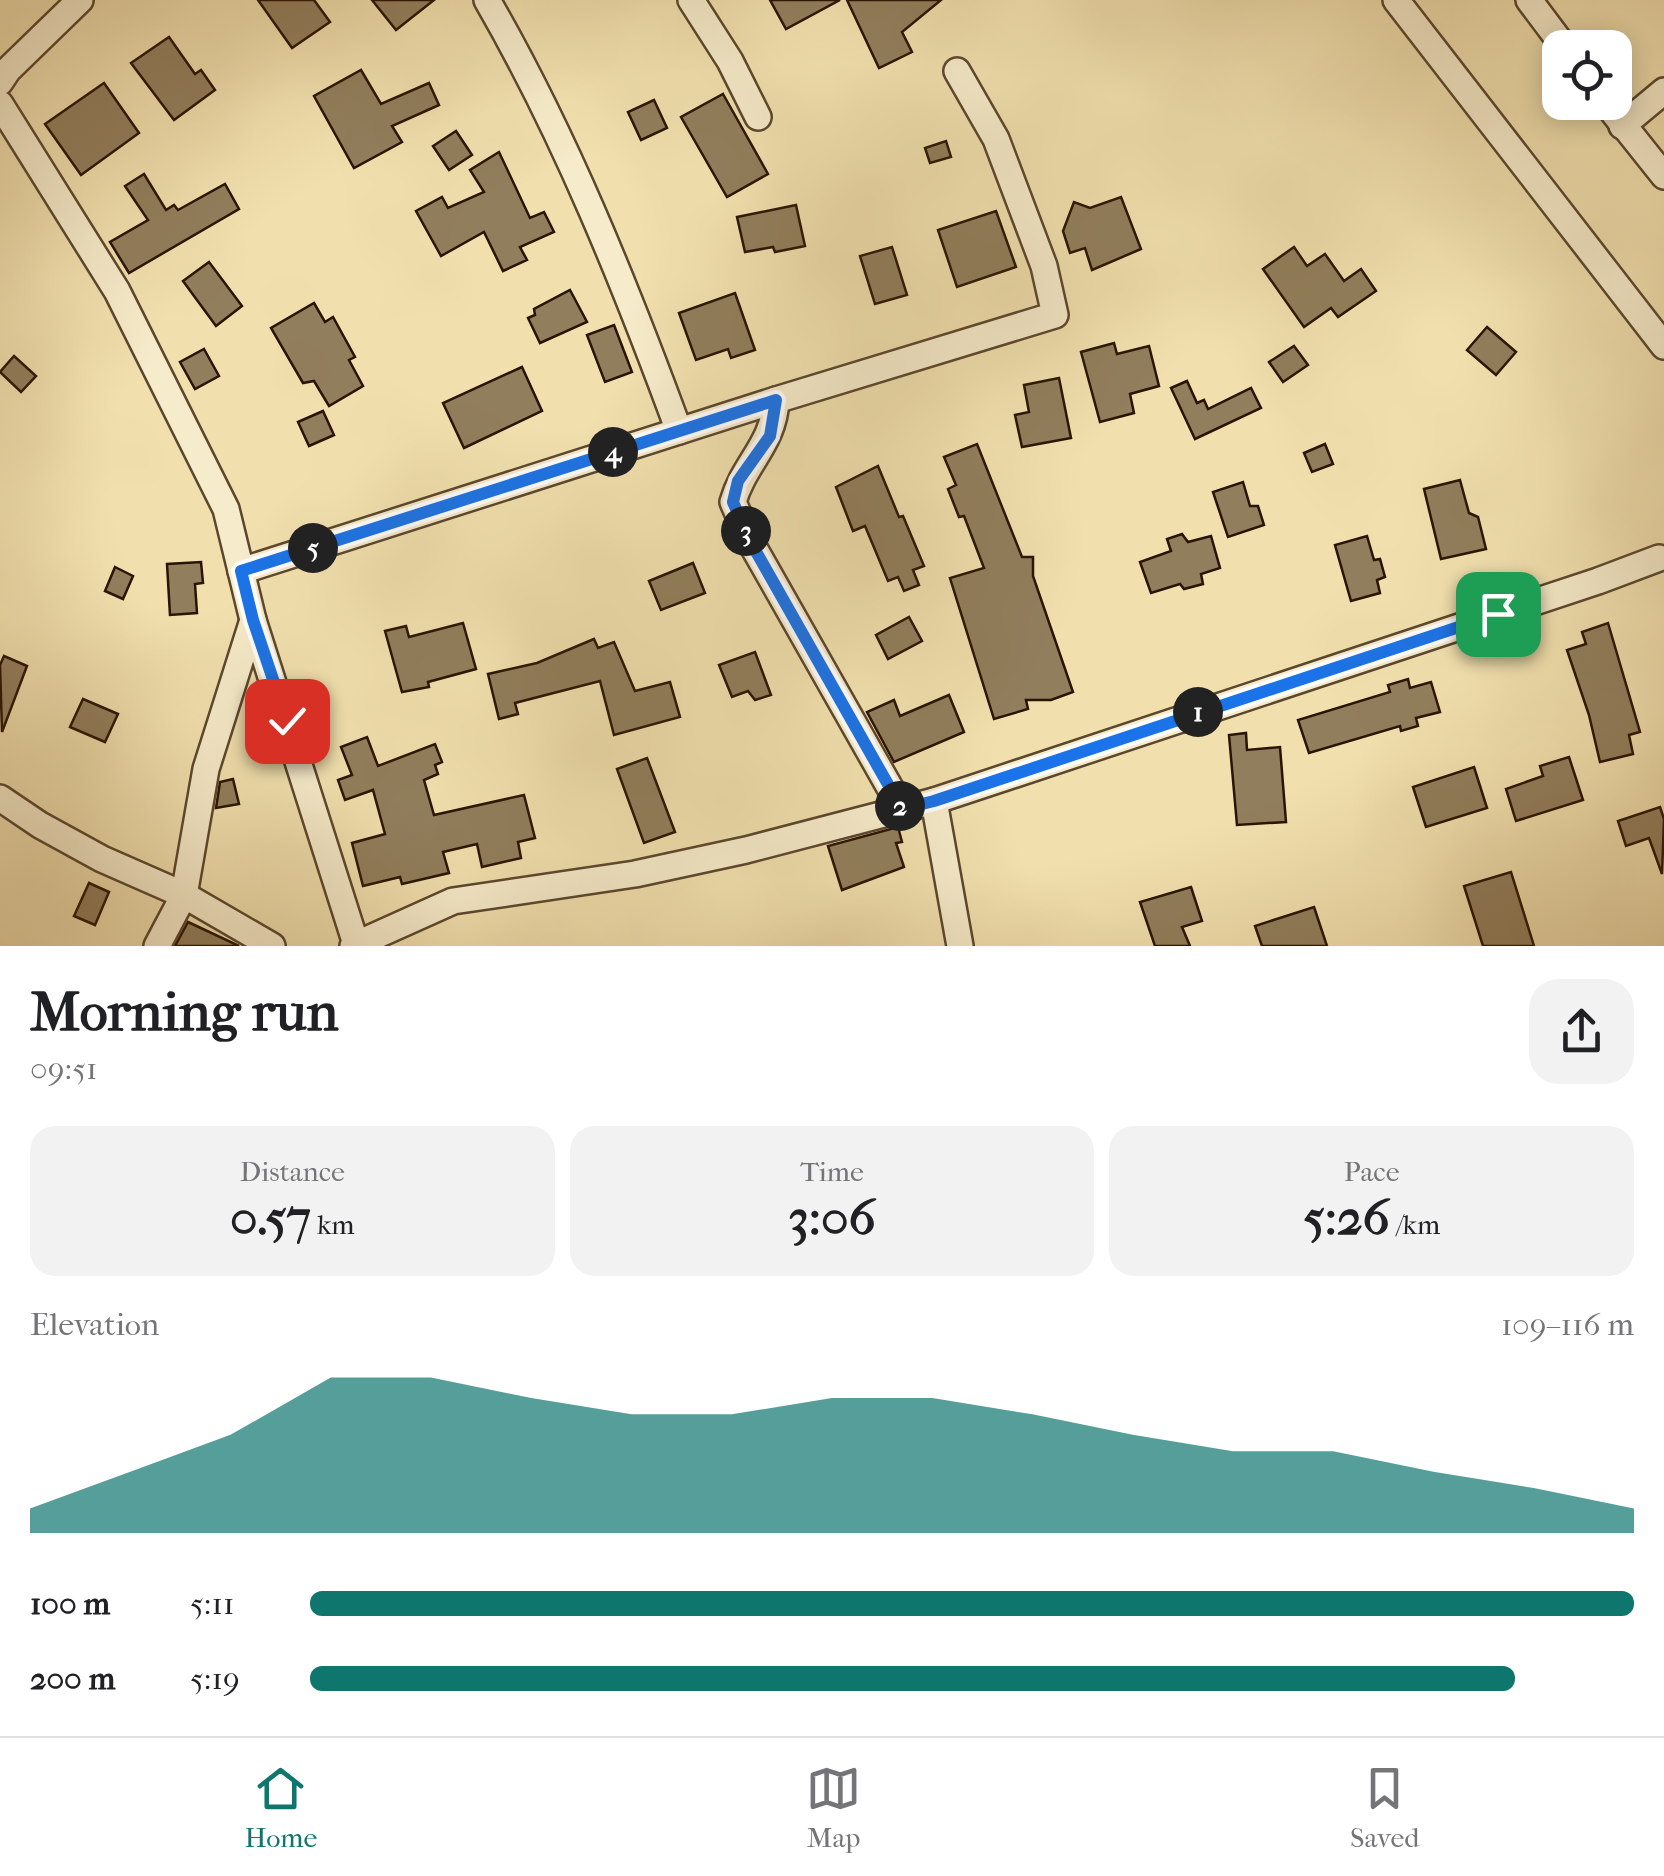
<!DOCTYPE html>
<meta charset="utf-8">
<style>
body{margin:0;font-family:"IM FELL French Canon",serif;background:#f2f2f2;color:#202124;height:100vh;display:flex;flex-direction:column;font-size:38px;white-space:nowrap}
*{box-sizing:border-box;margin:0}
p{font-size:32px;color:#757577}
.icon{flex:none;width:55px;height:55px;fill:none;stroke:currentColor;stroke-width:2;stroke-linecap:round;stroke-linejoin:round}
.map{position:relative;height:946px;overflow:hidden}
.details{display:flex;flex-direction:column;background:#fff;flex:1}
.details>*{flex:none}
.tools{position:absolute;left:1542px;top:30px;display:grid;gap:20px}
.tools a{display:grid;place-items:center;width:90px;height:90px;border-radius:20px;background:#fff;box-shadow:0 5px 25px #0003;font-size:50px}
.pin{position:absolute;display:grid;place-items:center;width:85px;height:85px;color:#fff;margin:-42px;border-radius:20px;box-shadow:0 5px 15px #0006}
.km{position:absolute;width:50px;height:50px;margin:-25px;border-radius:50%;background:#222;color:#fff;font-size:28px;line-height:50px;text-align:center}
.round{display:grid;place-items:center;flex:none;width:105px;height:105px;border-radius:30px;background:#f2f2f2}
.summary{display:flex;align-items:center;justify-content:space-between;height:170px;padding:0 30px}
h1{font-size:55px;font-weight:700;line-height:75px}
.metrics{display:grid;grid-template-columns:repeat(3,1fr);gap:15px;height:170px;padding:10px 30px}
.metrics div{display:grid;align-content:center;border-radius:25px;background:#f2f2f2;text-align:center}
.metrics b{font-size:50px;font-weight:700}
.metrics small{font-size:28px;font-weight:400}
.metrics p{font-size:28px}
.chart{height:280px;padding:20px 30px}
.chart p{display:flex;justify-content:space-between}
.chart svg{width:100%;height:180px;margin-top:10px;fill:#0f766e;opacity:.7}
ul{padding:0 30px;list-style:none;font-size:32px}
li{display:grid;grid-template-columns:160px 120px 1fr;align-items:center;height:75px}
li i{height:25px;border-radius:12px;background:#0f766e}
.dock{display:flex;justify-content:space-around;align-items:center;height:140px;border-top:2px solid #e0e0e0;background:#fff;font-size:28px;color:#757577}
.dock a{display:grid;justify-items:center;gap:5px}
.dock .on{color:#0f766e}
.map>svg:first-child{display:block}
.building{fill:#917e5c;stroke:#291403;stroke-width:2.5}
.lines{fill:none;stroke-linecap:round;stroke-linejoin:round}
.minor-casing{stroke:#5b472e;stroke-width:30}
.minor{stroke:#f6ebca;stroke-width:25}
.route-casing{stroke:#fff;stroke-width:20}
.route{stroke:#1a73e8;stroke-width:12}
</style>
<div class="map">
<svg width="1664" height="946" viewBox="0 0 1664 946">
<rect width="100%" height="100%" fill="#f1e0ae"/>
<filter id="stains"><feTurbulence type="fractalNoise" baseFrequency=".002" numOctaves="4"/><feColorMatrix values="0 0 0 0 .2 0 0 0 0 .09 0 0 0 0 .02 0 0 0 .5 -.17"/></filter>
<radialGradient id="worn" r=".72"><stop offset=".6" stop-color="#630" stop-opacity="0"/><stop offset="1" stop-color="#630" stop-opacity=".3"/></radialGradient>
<g class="building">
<polygon points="258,0 314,0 330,22 292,48"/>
<polygon points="372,0 434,0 396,30"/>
<polygon points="770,0 840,0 786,29"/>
<polygon points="847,0 941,0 902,32 912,52 879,68"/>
<polygon points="169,37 195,74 201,70 215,90 174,120 131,63"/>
<polygon points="361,70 381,104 429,83 439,105 392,126 402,142 354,168 314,96"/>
<polygon points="104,83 139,133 81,175 45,124"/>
<polygon points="723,94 768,174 727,197 681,117"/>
<polygon points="654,100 667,128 641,140 628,112"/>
<polygon points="456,131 472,155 449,170 433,146"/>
<polygon points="946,141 951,157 930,163 925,148"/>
<polygon points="499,152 530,218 544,212 554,232 520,247 527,260 503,271 484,232 441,256 416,211 442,197 448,208 484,192 470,170"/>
<polygon points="144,174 166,210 174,205 178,210 225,184 239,209 129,273 110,242 148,220 125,186"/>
<polygon points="1121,197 1141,249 1092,270 1085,248 1070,253 1063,231 1074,202 1090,208"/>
<polygon points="796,205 805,246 775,252 773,247 745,252 737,217"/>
<polygon points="996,211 1016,267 957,287 938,230"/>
<polygon points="892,247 907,295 875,304 860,256"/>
<polygon points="1294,247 1307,266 1325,254 1344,281 1361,269 1376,291 1338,317 1331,308 1304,327 1263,269"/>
<polygon points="209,262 242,306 216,326 183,281"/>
<polygon points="570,290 587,322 540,343 528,318 535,315 534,309"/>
<polygon points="735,293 755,350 731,358 728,349 696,360 679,313"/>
<polygon points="314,303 325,322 333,317 355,357 349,360 363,386 329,406 314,381 303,383 271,328"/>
<polygon points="614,325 632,372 605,382 587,335"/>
<polygon points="1487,327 1516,352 1496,375 1467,350"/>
<polygon points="1114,343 1117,354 1149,346 1159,386 1130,394 1134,413 1100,422 1081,352"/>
<polygon points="1294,346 1308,365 1283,382 1269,362"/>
<polygon points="204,349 219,376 195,389 180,362"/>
<polygon points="14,356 36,376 21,392 0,372"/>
<polygon points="522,367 542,411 464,448 443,403"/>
<polygon points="1059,378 1071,438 1022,447 1015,415 1029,412 1024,385"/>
<polygon points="1187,381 1197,403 1204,400 1208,409 1251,388 1261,408 1195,439 1171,388"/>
<polygon points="323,411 334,435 309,446 298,422"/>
<polygon points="977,444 1022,557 1033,557 1033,576 1073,692 1051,700 1026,700 1028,709 994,719 950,578 984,568 964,516 959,517 948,489 956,485 944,457"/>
<polygon points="1325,444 1333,464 1312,472 1304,453"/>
<polygon points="878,466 899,517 903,516 924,566 913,570 919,585 904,591 898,577 888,581 865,526 853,531 836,487"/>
<polygon points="1460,480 1469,513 1478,517 1486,549 1441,559 1424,489"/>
<polygon points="1243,482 1250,506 1258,506 1264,525 1228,537 1213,492"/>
<polygon points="1182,534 1188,542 1211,536 1220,568 1201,574 1203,584 1184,589 1180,584 1151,593 1140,562 1171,551 1167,539"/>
<polygon points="1367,536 1374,560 1380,559 1385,577 1377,580 1380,593 1351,601 1335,545"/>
<polygon points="201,562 203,583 195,584 197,613 170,615 167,564"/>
<polygon points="693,563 705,593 661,610 649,581"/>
<polygon points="115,567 133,576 123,599 105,591"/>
<polygon points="909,617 922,641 888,659 876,635"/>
<polygon points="463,623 476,669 428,682 429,687 402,692 385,631 406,626 409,637"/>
<polygon points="1608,623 1640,732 1629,735 1633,754 1600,762 1589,715 1567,650 1586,644 1582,632"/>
<polygon points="594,639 598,648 614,642 635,691 670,682 680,717 614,735 600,681 515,703 518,714 499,719 488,674 537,663"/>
<polygon points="755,652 771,695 755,700 748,691 732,697 719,665"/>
<polygon points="4,656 27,666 2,732 0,665"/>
<polygon points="1408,679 1410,688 1431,682 1440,712 1416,718 1418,726 1401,731 1400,726 1309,753 1298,720 1390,692 1388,685"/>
<polygon points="949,695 964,732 894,762 867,712 894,700 900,716"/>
<polygon points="83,699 118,714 105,742 70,727"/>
<polygon points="1246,733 1247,750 1280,747 1286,822 1237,825 1229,735"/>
<polygon points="367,737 378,766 435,744 442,762 435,765 438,774 424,780 434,815 524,795 535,838 518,842 521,858 482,867 477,844 443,852 449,873 402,884 400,877 363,886 352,843 385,834 373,790 345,800 338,780 352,775 341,747"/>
<polygon points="1569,757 1583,800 1516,821 1506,789 1543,776 1540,766"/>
<polygon points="647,758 675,832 644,843 617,769"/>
<polygon points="1474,767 1487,808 1426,827 1413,787"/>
<polygon points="233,779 239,804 216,808 220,782"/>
<polygon points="1660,807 1664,819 1662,874 1649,838 1626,846 1618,821"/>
<polygon points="898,827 902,842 896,843 904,867 842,890 828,846"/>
<polygon points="1511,872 1534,946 1483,946 1464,886"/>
<polygon points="89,883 109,892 95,925 74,916"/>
<polygon points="1191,887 1202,921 1182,927 1190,946 1155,946 1140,902"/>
<polygon points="1314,907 1327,946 1262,946 1255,926"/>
<polygon points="188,922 239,946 175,946"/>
</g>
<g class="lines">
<defs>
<g id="minor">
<path d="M487,0C565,135 625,284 679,431"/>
<polyline points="691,0 730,61 758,117"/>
<polyline points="1396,0 1664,346"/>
<polyline points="1529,0 1565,48"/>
<polyline points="0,82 8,70 80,0"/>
<polyline points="1605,102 1664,176"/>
<polyline points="0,104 117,291 226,509 253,620 356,944"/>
<polyline points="1622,126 1664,91"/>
<path d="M776,400C774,444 744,463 733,502L750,541L902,809"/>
<polyline points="241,571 776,400 1055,315 1044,266 996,139 957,71"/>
<polyline points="0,798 40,825 102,859 184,895 272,946"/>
<polyline points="934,801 960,946"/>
<polyline points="157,946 184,895 206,769 253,620"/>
<polyline points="353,946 453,901 635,874 746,850 934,801 1598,581 1659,558"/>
</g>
</defs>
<use href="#minor" class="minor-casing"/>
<use href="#minor" class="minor"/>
</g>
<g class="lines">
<defs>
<polyline id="route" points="287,721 253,620 241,571 776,400 770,436 738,481 733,502 750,541 902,809 934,801 1498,614"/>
</defs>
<use href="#route" class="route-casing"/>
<use href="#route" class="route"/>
</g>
<rect width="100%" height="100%" filter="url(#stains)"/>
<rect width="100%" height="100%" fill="url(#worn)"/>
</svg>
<div class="tools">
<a><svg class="icon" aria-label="locate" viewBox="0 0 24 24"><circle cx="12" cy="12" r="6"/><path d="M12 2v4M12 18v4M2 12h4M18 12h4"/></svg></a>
</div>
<div class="pin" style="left:1498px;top:614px;background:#1e9e55"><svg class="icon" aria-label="arrive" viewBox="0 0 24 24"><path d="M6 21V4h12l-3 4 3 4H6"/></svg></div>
<div class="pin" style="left:287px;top:721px;background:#d93025"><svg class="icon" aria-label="check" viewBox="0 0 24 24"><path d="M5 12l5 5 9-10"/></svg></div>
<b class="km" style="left:1198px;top:712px">1</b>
<b class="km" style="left:900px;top:806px">2</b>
<b class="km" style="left:746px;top:531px">3</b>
<b class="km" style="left:613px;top:452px">4</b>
<b class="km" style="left:313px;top:548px">5</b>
</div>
<section class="details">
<div class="summary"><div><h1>Morning run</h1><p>09:51</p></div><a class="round"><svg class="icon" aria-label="share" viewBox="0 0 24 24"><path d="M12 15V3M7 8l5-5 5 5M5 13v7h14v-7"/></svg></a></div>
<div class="metrics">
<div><p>Distance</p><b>0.57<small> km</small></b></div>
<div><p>Time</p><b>3:06</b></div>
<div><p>Pace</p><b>5:26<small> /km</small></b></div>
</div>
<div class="chart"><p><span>Elevation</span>109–116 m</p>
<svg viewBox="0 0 160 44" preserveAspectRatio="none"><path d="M0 44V38L10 29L20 20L30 6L40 6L50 11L60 15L70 15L80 11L90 11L100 15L110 20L120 24L130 24L140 29L150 33L160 38V44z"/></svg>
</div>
<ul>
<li><b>100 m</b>5:11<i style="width:100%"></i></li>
<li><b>200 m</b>5:19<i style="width:91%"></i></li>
</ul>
</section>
<nav class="dock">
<a class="on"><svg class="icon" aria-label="home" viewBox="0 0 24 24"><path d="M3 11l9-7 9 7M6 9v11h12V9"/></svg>Home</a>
<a><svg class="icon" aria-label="map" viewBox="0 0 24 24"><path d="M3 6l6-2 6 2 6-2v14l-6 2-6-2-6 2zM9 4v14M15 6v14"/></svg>Map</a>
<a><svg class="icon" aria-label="saved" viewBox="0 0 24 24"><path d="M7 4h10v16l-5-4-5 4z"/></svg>Saved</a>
</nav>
